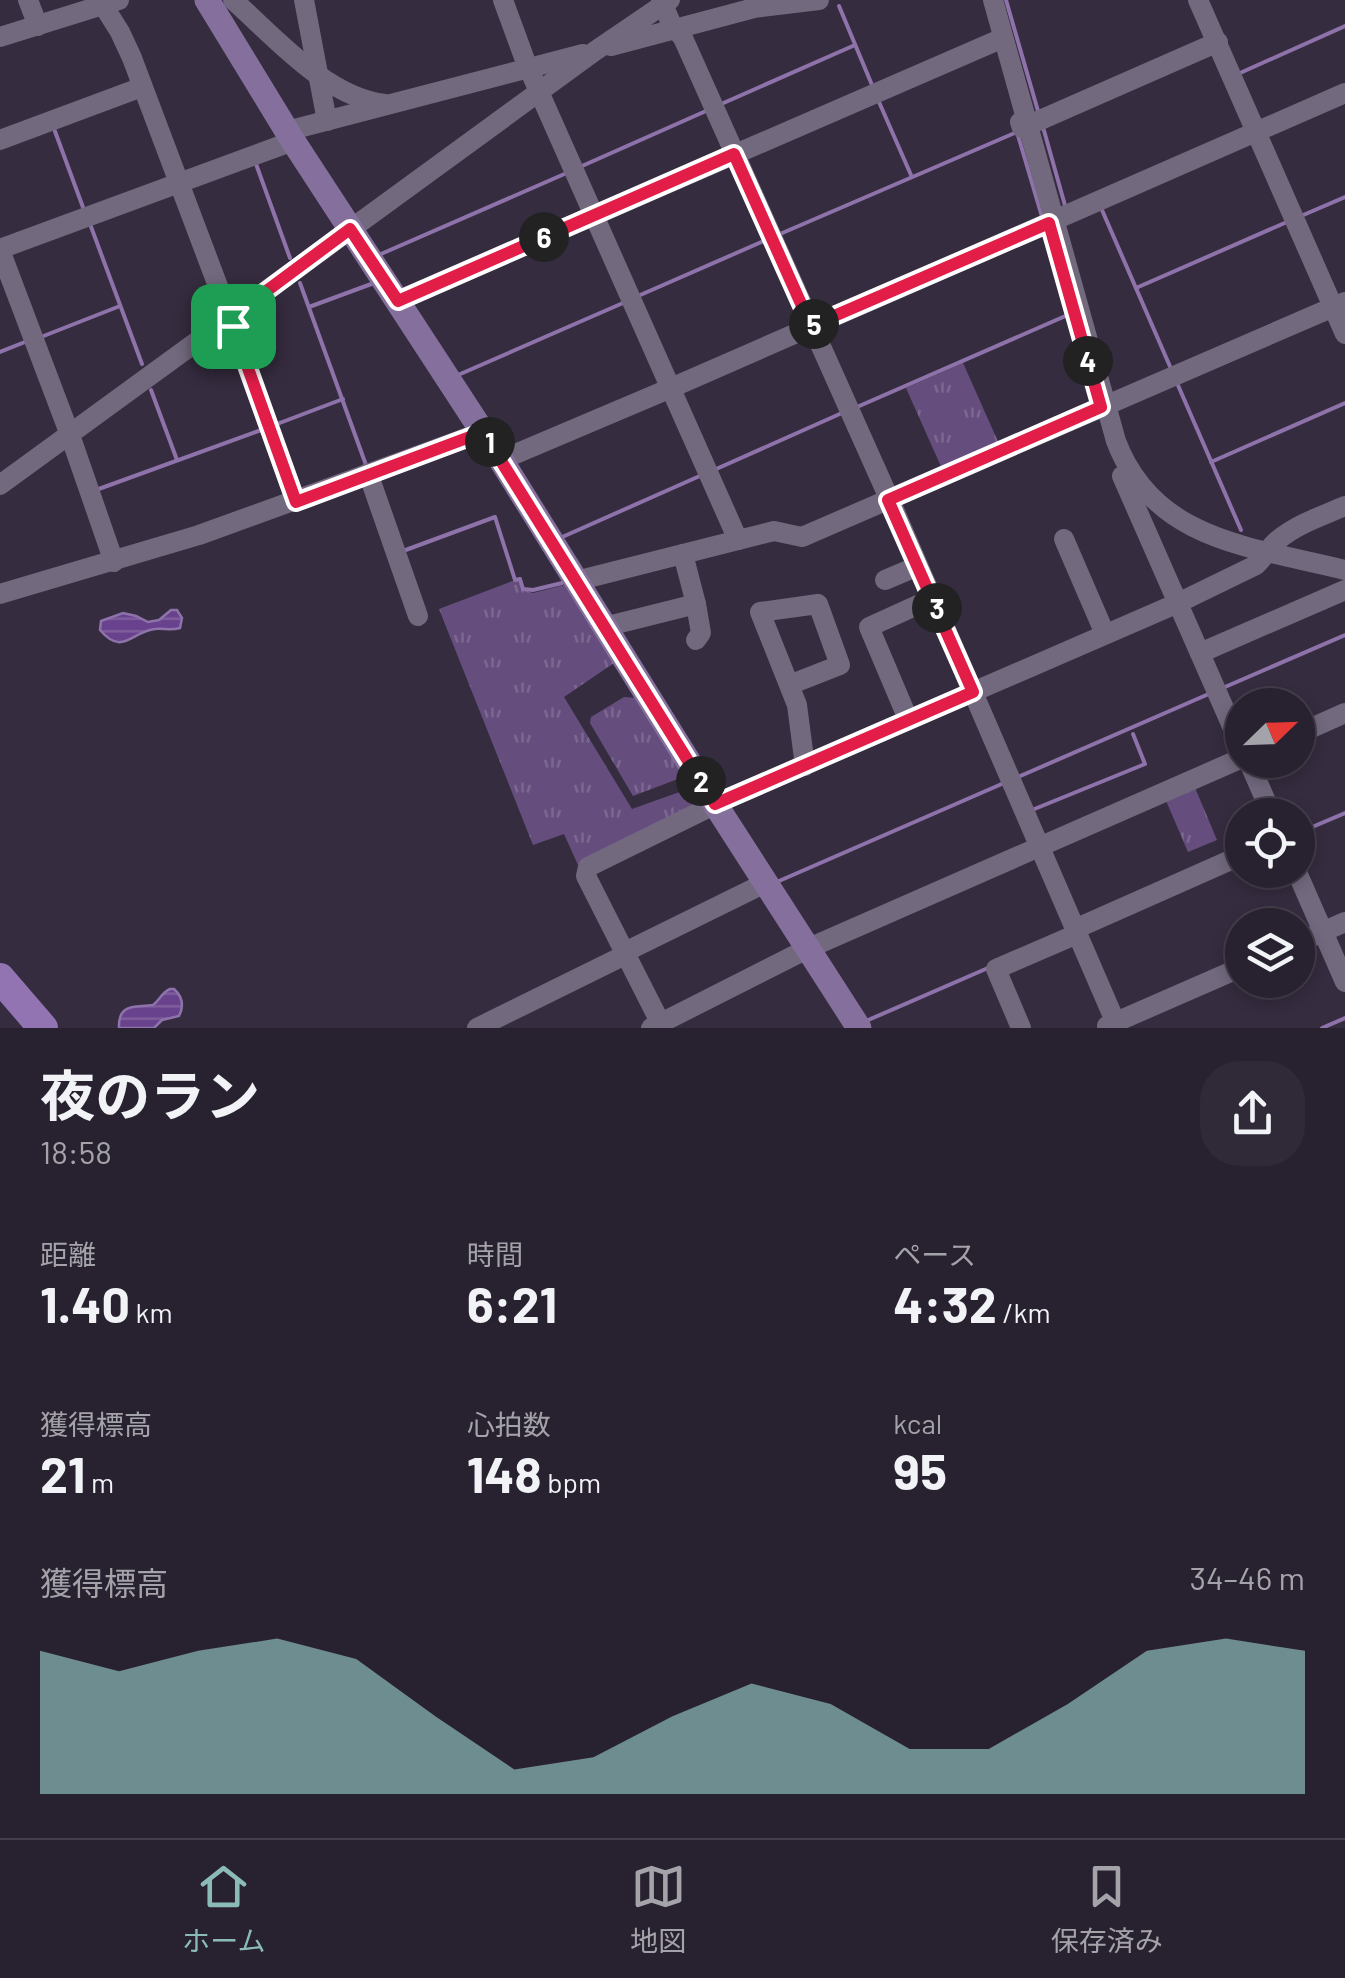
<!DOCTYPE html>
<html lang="ja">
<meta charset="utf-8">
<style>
body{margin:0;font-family:Barlow,"Noto Sans JP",sans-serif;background:#302937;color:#f1f3f6;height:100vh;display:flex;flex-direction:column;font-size:38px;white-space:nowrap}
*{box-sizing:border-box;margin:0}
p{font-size:32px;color:#a5a3aa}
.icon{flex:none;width:55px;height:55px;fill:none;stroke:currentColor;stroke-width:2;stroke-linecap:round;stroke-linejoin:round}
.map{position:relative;height:1028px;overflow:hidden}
.sheet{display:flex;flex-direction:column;background:#28212f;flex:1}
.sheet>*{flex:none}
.needle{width:65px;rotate:67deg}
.tools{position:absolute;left:1225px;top:688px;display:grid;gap:20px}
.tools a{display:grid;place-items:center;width:90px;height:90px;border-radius:50%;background:#28212f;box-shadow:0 5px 15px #0003,0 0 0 2px #443e4b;font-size:50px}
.pin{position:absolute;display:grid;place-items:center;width:85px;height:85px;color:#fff;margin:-42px;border-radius:20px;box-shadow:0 5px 15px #0006}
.km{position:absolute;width:50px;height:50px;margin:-25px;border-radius:50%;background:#222;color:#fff;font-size:28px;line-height:50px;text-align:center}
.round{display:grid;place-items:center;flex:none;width:105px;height:105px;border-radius:40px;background:#302937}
.headline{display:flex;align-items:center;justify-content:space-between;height:170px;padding:0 40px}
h1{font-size:55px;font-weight:700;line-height:75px}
.figures{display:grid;grid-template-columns:repeat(3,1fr);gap:15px;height:170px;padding:10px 40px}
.figures div{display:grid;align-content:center}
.figures b{font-size:50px;font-weight:700}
.figures small{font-size:28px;font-weight:400}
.figures p{font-size:28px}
.chart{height:280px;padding:20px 40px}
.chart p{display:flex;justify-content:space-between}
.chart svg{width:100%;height:180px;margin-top:10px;fill:#8bbbb9;opacity:.7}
.menu{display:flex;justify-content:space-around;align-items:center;height:140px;border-top:2px solid #443e4b;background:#28212f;font-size:28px;color:#a5a3aa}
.menu a{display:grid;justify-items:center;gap:5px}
.menu .current{color:#8bbbb9}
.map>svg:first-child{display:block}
.grass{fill:url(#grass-tufts)}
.water{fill:url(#water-rules);stroke:#8e72aa;stroke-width:2.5}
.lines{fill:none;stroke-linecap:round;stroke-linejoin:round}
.stream{stroke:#8e72aa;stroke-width:4}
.minor{stroke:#72697e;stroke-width:20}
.major{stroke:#85709d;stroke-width:25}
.highway{stroke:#9174b1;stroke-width:30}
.route-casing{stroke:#fff;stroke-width:20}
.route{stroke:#e11d48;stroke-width:12}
</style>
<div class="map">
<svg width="1345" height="1028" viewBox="0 0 1345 1028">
<defs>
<pattern id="grass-tufts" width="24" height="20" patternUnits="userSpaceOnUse" patternTransform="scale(2.5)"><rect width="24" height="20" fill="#654e7d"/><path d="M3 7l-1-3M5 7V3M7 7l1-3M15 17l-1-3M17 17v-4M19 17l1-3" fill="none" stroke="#7b6790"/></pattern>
<pattern id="water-rules" width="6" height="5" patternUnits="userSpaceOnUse" patternTransform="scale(2.5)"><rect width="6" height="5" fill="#68428d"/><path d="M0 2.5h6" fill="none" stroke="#7e5d9d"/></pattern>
</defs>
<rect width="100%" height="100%" fill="#352c3f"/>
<g class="grass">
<polygon points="963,363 1000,446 943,471 906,388"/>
<polygon points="515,580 519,581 522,589 533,593 564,585 614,663 564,697 632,809 688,789 694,790 703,804 578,865 564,834 533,845 439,609"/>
<polygon points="624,697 637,698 684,774 683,777 633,796 590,723 591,717"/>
<polygon points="1193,783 1217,840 1188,852 1164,796"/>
</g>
<g class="water">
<path d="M171,610H177L182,618L180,628C170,631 165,628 155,629C132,631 123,657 100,630L101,621L123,613L136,616L148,622L159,620Z"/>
<path d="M170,989H174C183,997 184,1006 179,1016L162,1020L154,1028H119C118,1002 136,1008 153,1005C160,1000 161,993 170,989Z"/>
</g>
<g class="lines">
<g class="stream">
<polyline points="1006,0 1038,111"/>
<polyline points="839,6 872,85"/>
<polyline points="1240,73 1345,26"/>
<polyline points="879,102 911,175"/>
<polyline points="719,105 855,45"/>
<polyline points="53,126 84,210"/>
<polyline points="1043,127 1066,209"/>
<polyline points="256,164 290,258"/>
<polyline points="582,166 706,111"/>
<polyline points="1102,210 1172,371"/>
<polyline points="1301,216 1345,197"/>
<polyline points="90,224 142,364"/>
<polyline points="1047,233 1073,323"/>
<polyline points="780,234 1017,132 1043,220"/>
<polyline points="381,254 569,172"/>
<polyline points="300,283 366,465"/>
<polyline points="1136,288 1287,222"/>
<polyline points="638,296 766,240"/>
<polyline points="309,307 374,283"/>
<polyline points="41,337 120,306"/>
<polyline points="0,352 25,342"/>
<polyline points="458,375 623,303"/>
<polyline points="1177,383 1241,530"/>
<polyline points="151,390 177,460"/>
<polyline points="857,407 1070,314"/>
<polyline points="277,424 343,399"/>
<polyline points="1211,462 1345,403"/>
<polyline points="714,470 842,413"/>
<polyline points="96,490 261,430"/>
<polyline points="560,538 702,475"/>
<polyline points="403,551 495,517 515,580 520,579 523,589 533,590 562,583"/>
<polyline points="1225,687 1345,635"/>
<polyline points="1018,777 1211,693"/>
<polyline points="1032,810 1145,764 1133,734"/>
<polyline points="1298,833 1345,813"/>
<polyline points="779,881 1004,783"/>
<polyline points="866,1021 988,968"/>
<polyline points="1322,1028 1345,1018"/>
</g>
<g class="minor">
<polyline points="28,0 38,26"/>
<path d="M233,0C276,38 326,97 385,104"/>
<polyline points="304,0 327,121"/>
<polyline points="503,0 525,60 738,540"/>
<polyline points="661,0 671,23 683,38 892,505 1118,1028"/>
<path d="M993,0L1116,441C1154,542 1254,547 1345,570"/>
<polyline points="1198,0 1345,334"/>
<polyline points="103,5 120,32 132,58 230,318 296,502"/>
<polyline points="0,37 119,0"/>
<polyline points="611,46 754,8 819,0"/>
<polyline points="1020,122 1022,128 1218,42"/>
<polyline points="287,131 583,54"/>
<polyline points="0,140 142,87"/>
<polyline points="0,249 293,141"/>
<polyline points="0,250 70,435 114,562"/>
<polyline points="397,301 996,41"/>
<polyline points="501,460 671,388 1345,93"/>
<polyline points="368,473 418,616"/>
<polyline points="1122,476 1242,749"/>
<polyline points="0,485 595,51 670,0"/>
<polyline points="1064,539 1105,634"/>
<polyline points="683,554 696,604 701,633 696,640"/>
<polyline points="885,580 918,566"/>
<polyline points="576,581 774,531 802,537 1345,302"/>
<polyline points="0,594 199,535 483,432"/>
<polyline points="604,627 696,604"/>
<polyline points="1200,653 1345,590"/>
<polyline points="789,685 840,665 818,604 760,612 797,705 805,766"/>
<polyline points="908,719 869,627 933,598"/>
<polyline points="1298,734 1345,713"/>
<polyline points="1248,760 1272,815"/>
<polyline points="1296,870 1345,982"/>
<polyline points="1075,929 1242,855"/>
<polyline points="1298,943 1345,922"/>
<polyline points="625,952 765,883"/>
<polyline points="1107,1026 1242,967"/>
<polyline points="477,1028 627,954"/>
<polyline points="651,1028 809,948 1242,758"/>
<path d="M663,1028L586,876L588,867L724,800L1178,603L1256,565C1265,557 1269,547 1278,540C1297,524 1322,516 1345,506"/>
<polyline points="1021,1028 996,969 1077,934"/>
</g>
<polyline class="major" points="207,0 293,141 501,460 715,804 859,1028"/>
<polyline class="highway" points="0,978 43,1028"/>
</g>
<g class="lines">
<defs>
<polygon id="route" points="734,154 811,326 1049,223 1101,407 888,500 973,692 715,804 483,432 296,502 230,318 350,229 398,301"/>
</defs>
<use href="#route" class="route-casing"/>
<use href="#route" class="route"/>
</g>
</svg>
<div class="tools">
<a><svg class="needle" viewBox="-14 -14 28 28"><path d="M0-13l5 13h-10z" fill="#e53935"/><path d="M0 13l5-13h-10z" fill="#a5a3aa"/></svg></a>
<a><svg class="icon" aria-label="locate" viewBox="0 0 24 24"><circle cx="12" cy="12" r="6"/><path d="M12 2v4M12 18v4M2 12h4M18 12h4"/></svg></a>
<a><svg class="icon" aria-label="layers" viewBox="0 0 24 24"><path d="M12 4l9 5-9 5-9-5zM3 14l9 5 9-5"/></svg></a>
</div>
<div class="pin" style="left:233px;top:326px;background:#1e9e55"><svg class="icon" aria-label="arrive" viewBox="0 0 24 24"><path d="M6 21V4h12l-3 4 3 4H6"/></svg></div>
<b class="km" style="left:490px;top:442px">1</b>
<b class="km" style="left:701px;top:781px">2</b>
<b class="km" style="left:937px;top:608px">3</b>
<b class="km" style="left:1088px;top:361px">4</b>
<b class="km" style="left:814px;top:324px">5</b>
<b class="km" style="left:544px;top:237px">6</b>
</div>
<section class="sheet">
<div class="headline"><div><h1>夜のラン</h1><p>18:58</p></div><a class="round"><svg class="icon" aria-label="share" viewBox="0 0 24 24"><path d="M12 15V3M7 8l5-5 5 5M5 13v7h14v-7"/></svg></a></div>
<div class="figures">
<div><p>距離</p><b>1.40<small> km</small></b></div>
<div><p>時間</p><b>6:21</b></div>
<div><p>ペース</p><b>4:32<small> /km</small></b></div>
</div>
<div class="figures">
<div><p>獲得標高</p><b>21<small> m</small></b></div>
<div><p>心拍数</p><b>148<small> bpm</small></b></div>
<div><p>kcal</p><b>95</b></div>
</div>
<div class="chart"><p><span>獲得標高</span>34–46 m</p>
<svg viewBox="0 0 160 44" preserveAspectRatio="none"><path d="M0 44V9L10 14L20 9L30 6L40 11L50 25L60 38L70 35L80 25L90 17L100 22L110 33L120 33L130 22L140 9L150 6L160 9V44z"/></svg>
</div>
</section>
<nav class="menu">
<a class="current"><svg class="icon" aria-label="home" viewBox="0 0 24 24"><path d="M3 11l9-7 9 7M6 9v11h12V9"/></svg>ホーム</a>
<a><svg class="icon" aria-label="map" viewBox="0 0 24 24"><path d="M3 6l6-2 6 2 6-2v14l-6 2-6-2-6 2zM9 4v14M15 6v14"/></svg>地図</a>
<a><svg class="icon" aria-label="saved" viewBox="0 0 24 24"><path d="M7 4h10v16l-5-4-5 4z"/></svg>保存済み</a>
</nav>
